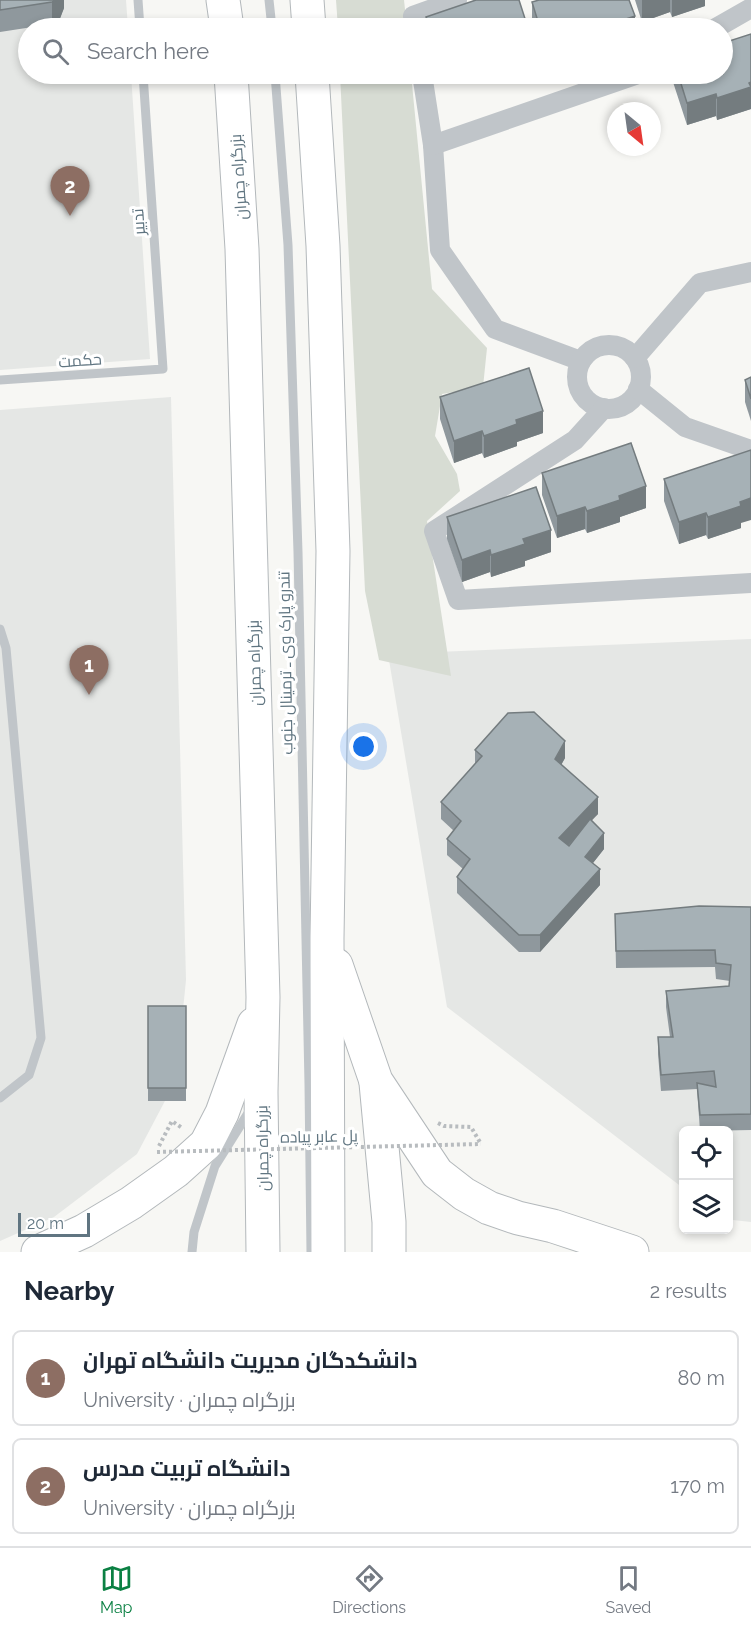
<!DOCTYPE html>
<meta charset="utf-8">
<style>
:root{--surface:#fff;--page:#f6f6f7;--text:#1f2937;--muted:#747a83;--line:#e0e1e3;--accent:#0b8043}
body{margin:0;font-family:Raleway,Cairo,sans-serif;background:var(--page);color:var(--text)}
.controls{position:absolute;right:18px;bottom:18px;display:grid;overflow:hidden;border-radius:9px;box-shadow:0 3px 9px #0003}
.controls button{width:54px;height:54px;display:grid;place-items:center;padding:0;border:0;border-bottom:2px solid var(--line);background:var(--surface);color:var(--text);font:30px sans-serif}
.compass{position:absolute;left:607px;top:102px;width:54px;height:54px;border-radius:50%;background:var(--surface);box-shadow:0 3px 9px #0003;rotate:151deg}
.scale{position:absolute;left:18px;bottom:15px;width:72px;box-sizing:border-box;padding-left:6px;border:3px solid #607581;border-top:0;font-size:16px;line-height:21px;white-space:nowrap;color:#607581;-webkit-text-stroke:4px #fff;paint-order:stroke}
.you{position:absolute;left:364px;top:747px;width:21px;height:21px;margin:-15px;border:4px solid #fff;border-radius:50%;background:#1a73e8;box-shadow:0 0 0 9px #1a73e833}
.badge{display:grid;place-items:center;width:39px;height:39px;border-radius:50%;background:var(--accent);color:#fff;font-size:20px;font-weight:700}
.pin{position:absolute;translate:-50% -50px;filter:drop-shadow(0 2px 3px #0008)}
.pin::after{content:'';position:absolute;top:32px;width:21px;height:18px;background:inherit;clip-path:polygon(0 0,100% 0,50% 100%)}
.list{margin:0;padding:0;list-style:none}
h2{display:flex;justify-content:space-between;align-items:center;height:78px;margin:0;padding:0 24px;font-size:26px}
h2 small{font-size:20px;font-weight:400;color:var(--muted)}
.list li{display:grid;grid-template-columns:39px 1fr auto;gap:18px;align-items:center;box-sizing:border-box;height:96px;margin:0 12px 12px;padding:0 12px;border:2px solid var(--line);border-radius:9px}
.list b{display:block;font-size:22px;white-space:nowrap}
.list p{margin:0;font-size:20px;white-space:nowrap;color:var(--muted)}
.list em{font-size:20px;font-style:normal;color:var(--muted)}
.icon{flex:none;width:33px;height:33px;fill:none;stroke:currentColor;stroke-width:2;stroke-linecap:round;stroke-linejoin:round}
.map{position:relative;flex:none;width:751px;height:1252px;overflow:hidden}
.search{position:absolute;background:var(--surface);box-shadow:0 3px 9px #0003;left:18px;right:18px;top:18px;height:66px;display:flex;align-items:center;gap:15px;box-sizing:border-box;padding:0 21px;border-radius:33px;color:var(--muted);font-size:22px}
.sheet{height:294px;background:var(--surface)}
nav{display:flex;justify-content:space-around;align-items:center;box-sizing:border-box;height:84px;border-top:2px solid var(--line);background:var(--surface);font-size:16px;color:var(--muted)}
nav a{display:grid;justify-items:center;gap:3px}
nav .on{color:var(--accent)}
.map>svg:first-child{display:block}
</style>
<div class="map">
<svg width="751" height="1252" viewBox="0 0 751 1252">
<rect width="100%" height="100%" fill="#f7f7f4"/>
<g fill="#e5e7e5">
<polygon points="0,0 126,0 128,28 28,28 28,74 131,74 150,359 0,370"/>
<polygon points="171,397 186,980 176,1080 137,1154 54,1217 0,1241 0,410"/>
<polygon points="751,639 751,1222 733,1220 729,1218 728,1130 684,1130 683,1188 447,1007 388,654"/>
</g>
<g fill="#d7dcd3">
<polygon points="336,0 404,0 407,28 338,28"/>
<polygon points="340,74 411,74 432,289 487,348 483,387 442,394 435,436 457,474 460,491 427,521 451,676 379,660 365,591"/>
</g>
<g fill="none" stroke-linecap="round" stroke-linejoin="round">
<defs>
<g id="trunk">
<polyline points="223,0 227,28"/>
<polyline points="307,0 309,28"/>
<polyline points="231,74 242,249 263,997 261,1092 263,1252"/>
<polyline points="312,74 323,246 333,551 327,938 328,1252"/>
<polyline points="336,965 376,1081 437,1173 464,1194 489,1208 518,1218 553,1226 632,1252"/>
<polyline points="376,1083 389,1222 389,1252"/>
<polyline points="38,1252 84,1231 131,1203 176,1171 206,1144 222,1113 254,1024"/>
</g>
</defs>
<use href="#trunk" stroke="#b3b8bb" stroke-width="35"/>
<g stroke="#b8bcbf" stroke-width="4" stroke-dasharray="3 3" stroke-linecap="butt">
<polyline points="438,1123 444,1126 471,1127 481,1144"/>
<polyline points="159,1146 172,1121 182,1128"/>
</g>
<g stroke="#c0c5c9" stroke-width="9">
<polyline points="138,0 140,28"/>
<polyline points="269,0 272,28"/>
<polyline points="275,74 288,245 298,552 309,1084 311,1252"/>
<polyline points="0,380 163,369 143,74"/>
<polyline points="0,629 6,648 41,1038 29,1075 0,1098"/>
<polyline points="192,1252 194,1232 215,1166 250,1110"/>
</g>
<g stroke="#c0c5c9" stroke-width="20">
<polyline points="413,16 457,0"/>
<polyline points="716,28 751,8"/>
<polyline points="422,74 433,145 440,250 495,329 581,361"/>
<polyline points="433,145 638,74"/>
<circle cx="609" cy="377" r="32"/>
<polyline points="635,358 700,283 751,272"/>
<polyline points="638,389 685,427 751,450"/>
<polyline points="604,408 575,440 434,531 458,600 751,583"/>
</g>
<use href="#trunk" stroke="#fff" stroke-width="33"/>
<polyline stroke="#b8bcbf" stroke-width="4" stroke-dasharray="3 3" stroke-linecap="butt" points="157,1152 481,1144"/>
</g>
<g fill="#8f989d">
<polygon points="0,0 64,0 64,8 59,21 52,24 0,32"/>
<polygon points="635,0 706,0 705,0 705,6 672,17 670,12 642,22"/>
<polygon points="532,2 635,28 533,28 532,24"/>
<polygon points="426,17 528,28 426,28"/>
<polygon points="751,34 751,109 717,120 716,116 687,125 673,82 673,74 723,74"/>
<polygon points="438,74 466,74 441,82"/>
<polygon points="751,377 751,421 745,402 745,380"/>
<polygon points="440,397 543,433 517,442 517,446 484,458 482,453 454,463 440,419"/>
<polygon points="542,473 646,508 620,517 620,522 587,533 585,529 557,538 542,495"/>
<polygon points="664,479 741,523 741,528 708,539 706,535 679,544 664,501"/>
<polygon points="447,517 551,552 525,561 525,566 491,577 490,572 462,582 447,539"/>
<polygon points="475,750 565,758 561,765 598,814 591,820 604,849 593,863 600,885 540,952 519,952 457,893 457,877 463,869 447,855 447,839 454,831 441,819 441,802 475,764"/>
<polygon points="751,907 751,1130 700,1131 697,1089 661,1091 658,1054 658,1037 670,1037 666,1007 666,991 729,986 730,981 716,979 715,967 616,968 615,914"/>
<rect x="148" y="1006" width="38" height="95"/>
</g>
<g fill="#747c7f">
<polygon points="57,0 64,0 64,8 59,21 52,24 52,2"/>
<polygon points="642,0 670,0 670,12 642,22"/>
<polygon points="672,0 706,0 705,0 705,6 672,17"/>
<polygon points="635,16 635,28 608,28 608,25"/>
<polygon points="441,74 466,74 441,82"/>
<polygon points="470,74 481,74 470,77"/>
<polygon points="751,82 751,109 717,120 717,98"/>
<polygon points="716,94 716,116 687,125 687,103"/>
<polygon points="543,411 543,433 517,442 517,446 484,458 484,436 516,420"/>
<polygon points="482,431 482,453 454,463 454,441"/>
<polygon points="646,486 646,508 620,517 620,522 587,533 587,511 619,496"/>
<polygon points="751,498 751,520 741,523 741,528 708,539 708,517 740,502"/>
<polygon points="585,507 585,529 557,538 557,516"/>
<polygon points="706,513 706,535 679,544 679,522"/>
<polygon points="551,530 551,552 525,561 525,566 491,577 491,555 523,539"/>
<polygon points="490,550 490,572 462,582 462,560"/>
<polygon points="565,741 565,758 555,776 555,759"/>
<polygon points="598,797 598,814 559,855 559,838"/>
<polygon points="604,833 604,849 585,873 585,857"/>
<polygon points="600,869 600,885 540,952 540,935"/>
</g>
<g fill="#a6b1b6" stroke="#747c7f" stroke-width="1.5">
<polygon points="0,0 57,0 52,2 0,10"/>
<polygon points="476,0 519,0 528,28 430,28 426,17"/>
<polygon points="539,0 629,0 635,16 608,25 609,28 540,28 532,2"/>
<polygon points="751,34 751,82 749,83 751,87 717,98 716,94 687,103 678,74 723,74 723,43"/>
<polygon points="529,368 543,411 516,420 517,424 484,436 482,431 454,441 440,397"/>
<polygon points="751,377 751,399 745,380"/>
<polygon points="631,443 646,486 619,496 620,500 587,511 585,507 557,516 542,473"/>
<polygon points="751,450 751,498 740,502 741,506 708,517 706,513 679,522 664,479"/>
<polygon points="536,487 551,530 523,539 525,544 491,555 490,550 462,560 447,517"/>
<polygon points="534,712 565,741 555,759 598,797 559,838 569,846 590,819 604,833 585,857 600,869 540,935 519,935 457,877 470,859 447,839 461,821 441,802 482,756 475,750 508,713"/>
<polygon points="699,906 751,907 751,1114 700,1115 697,1083 716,1087 714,1071 661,1075 658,1037 673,1037 666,991 729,986 731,965 716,963 715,950 616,951 615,914"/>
<rect x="148" y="1006" width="38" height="82"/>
</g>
<g text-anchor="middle" stroke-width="6" stroke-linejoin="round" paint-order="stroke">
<g font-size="16" fill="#607581" stroke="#fff">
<text transform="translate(238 177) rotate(-94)" y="6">بزرگراه چمران</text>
<text transform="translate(138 222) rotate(-94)" y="6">تدبیر</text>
<text transform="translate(80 360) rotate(-4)" y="6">حکمت</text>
<text transform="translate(254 663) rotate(-92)" y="6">بزرگراه چمران</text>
<text transform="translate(285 663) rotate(-91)" y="6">تندرو پارک وی ـ ترمینال جنوب</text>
<text transform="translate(319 1136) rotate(-1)" y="6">پل عابر پیاده</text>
<text transform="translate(262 1148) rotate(-91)" y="6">بزرگراه چمران</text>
</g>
</g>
</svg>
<div class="controls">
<button><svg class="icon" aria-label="locate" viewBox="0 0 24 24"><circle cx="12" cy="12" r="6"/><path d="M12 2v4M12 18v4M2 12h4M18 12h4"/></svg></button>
<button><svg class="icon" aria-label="layers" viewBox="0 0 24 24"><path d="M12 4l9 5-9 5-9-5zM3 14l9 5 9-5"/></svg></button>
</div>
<svg class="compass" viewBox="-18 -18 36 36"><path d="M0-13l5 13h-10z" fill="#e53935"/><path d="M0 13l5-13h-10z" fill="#747a83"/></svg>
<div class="scale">20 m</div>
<div class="you"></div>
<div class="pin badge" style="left:89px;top:695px;background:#8d6e63">1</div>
<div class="pin badge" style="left:70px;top:216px;background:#8d6e63">2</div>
<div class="search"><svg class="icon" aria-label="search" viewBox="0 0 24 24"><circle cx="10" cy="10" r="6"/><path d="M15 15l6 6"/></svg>Search here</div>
</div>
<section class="sheet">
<h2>Nearby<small>2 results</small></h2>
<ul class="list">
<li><span class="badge" style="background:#8d6e63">1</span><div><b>دانشکدگان مدیریت دانشگاه تهران</b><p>University · بزرگراه چمران</p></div><em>80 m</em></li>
<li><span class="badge" style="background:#8d6e63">2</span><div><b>دانشگاه تربیت مدرس</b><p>University · بزرگراه چمران</p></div><em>170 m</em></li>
</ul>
</section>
<nav>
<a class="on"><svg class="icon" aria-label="map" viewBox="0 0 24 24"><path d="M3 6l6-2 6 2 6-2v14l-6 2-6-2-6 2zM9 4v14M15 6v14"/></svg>Map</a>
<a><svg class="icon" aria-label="directions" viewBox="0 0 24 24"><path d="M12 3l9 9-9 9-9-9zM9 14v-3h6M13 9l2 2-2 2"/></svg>Directions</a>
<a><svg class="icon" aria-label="saved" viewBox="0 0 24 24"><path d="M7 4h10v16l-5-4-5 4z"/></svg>Saved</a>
</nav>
